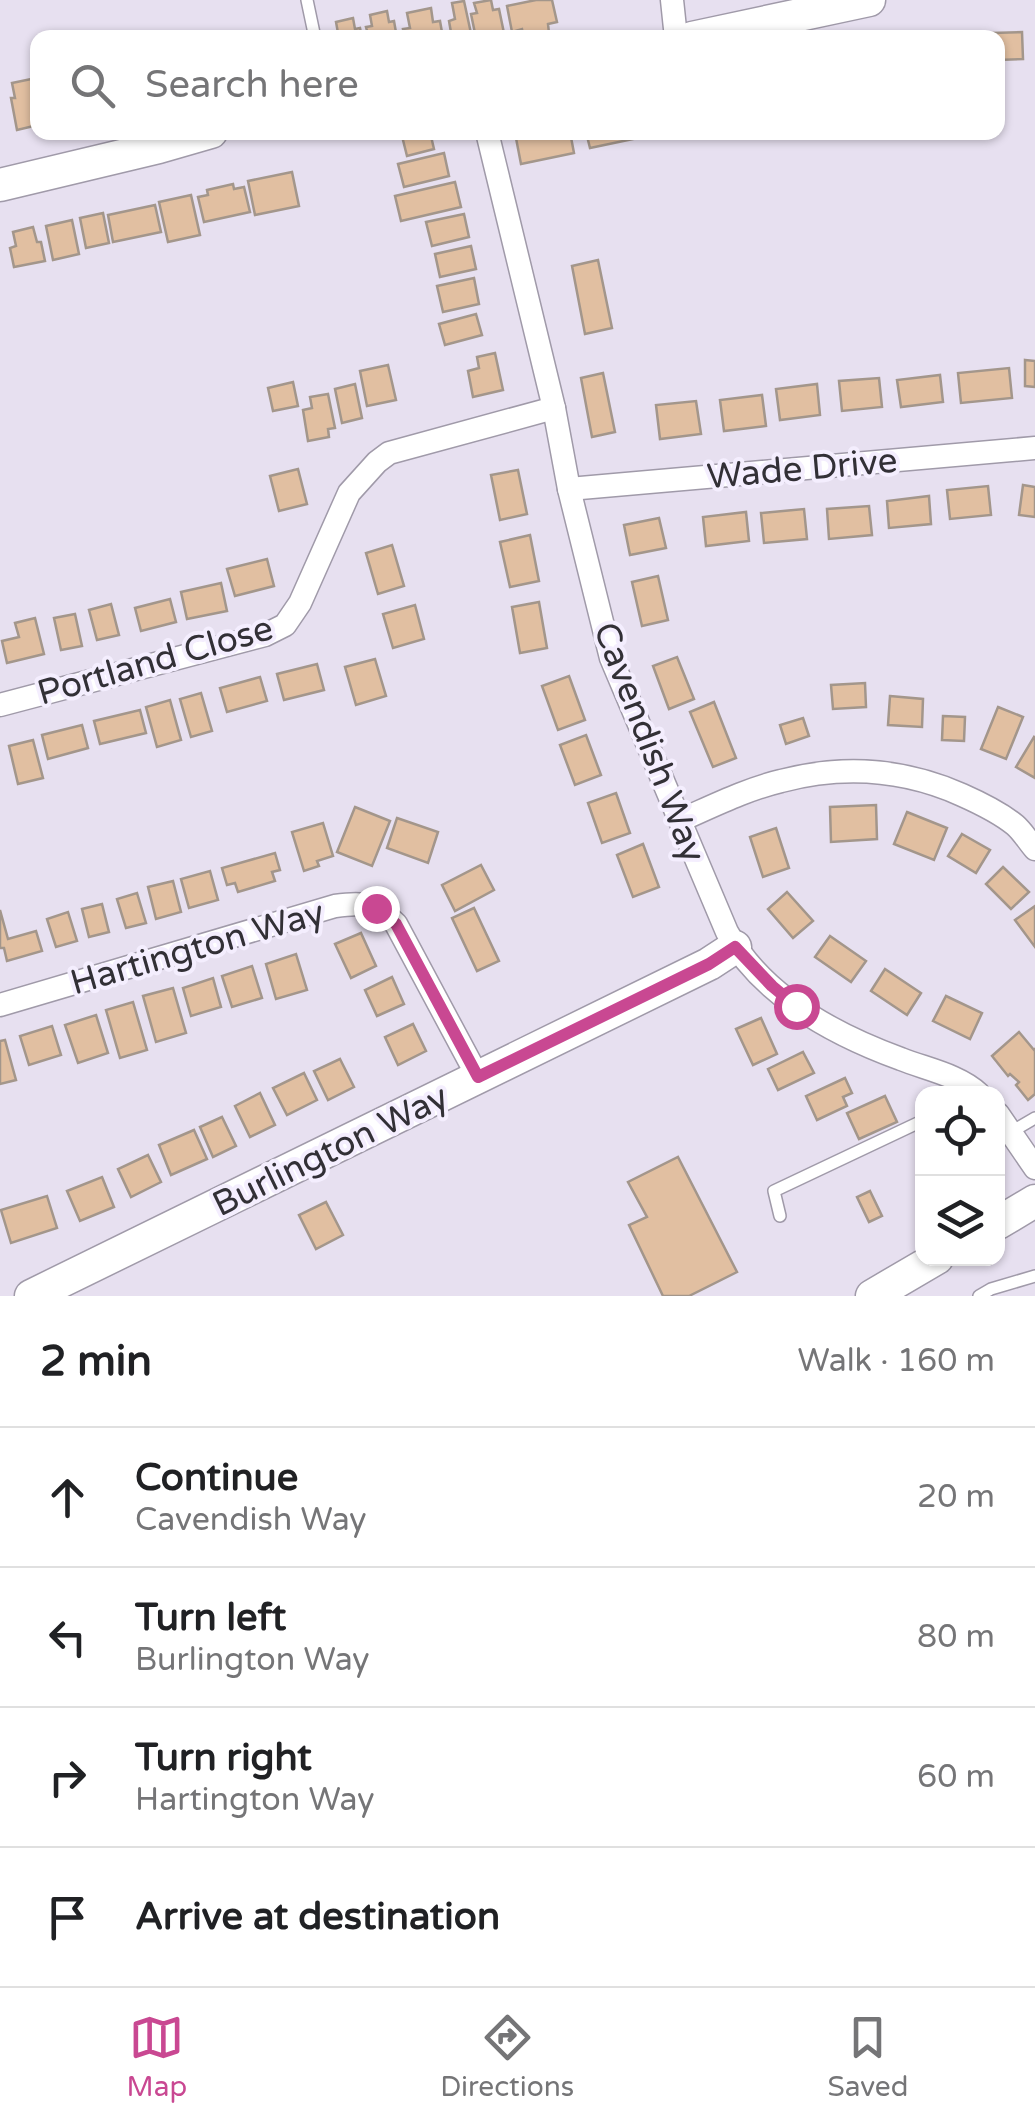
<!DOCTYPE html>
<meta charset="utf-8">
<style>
:root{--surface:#fff;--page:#f6f6f6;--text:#202124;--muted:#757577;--line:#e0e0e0;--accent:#c94892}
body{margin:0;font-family:"Varela Round",sans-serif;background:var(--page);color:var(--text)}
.controls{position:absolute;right:30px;bottom:30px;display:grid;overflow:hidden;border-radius:20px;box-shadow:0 2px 8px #0004}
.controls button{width:90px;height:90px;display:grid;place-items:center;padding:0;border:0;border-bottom:2px solid var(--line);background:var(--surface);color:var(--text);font:50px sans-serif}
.stop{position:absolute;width:30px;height:30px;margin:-22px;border:8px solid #c94892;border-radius:50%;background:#fff}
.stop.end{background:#c94892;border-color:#fff;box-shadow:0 2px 10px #0008}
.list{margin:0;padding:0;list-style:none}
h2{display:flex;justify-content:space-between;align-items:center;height:130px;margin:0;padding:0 40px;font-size:42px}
h2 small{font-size:32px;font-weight:400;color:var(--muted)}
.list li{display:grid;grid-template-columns:65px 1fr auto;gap:30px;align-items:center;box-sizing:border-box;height:140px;padding:0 40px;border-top:2px solid var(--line)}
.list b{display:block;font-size:38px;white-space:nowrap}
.list p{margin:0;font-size:32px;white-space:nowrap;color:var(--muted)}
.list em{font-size:32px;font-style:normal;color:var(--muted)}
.icon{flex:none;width:55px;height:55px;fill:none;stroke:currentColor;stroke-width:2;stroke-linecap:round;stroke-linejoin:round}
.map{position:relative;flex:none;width:1035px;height:1296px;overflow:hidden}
.search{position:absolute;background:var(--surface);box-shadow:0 2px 8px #0004;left:30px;right:30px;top:30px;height:110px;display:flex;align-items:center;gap:25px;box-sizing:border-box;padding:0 35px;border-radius:20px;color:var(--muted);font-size:38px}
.sheet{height:690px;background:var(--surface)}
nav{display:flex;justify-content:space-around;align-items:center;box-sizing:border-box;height:140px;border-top:2px solid var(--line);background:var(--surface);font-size:28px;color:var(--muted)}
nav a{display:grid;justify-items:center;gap:5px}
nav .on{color:var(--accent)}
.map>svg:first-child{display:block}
</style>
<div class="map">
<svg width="1035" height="1296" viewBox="0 0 1035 1296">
<rect width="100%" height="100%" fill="#e7e0f0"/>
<g fill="#e1bfa1" stroke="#a3968b" stroke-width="2.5">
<polygon points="491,0 493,10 499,9 505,38 476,38 471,14 477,13 474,3"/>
<polygon points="536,0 552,0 557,22 548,24 549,33 524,38 522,29 512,32 507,6"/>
<polygon points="464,1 472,38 452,38 449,21 455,19 452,3"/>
<polygon points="431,8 433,22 440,21 443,38 405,38 403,29 410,28 407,13"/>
<polygon points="387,11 389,22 394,21 397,38 369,38 366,27 372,26 370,15"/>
<polygon points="353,18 355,29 360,28 362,38 333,38 333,34 338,33 336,22"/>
<polygon points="1022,32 1023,59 998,60 998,38 992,38 992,33"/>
<polygon points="36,78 38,125 17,130 11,98 15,98 12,83"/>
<polygon points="401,132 430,132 434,149 407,156"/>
<polygon points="570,132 574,153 521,164 515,133"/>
<polygon points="586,132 632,132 633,139 590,148"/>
<polygon points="444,153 449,176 404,187 398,164"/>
<polygon points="292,172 299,206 255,215 248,181"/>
<polygon points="455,182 461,207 401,221 395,196"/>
<polygon points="233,184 234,189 244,187 250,212 204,222 198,197 208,195 207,190"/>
<polygon points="191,195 200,235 168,242 159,202"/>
<polygon points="155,205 161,232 113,242 108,215"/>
<polygon points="103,213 109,243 86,248 80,218"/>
<polygon points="464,214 469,237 432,246 426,222"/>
<polygon points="72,220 79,254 53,260 46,226"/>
<polygon points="33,227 37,242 41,242 45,261 14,267 10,248 16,246 13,232"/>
<polygon points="471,246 476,269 440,277 435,254"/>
<polygon points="598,260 612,328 585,334 572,266"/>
<polygon points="474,278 479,304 443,312 437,286"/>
<polygon points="476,314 482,335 445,345 439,324"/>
<polygon points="495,353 503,390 473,397 468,371 479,368 477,357"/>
<polygon points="1025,360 1035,361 1035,387 1025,386"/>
<polygon points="388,365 396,400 367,406 360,371"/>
<polygon points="1009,368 1012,398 961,403 958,373"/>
<polygon points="603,373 615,432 592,437 581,378"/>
<polygon points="940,375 943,402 901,407 897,380"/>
<polygon points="879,378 882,407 842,411 839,381"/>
<polygon points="293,382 298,406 273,411 268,388"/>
<polygon points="355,384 362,418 342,423 335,389"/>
<polygon points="817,384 820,415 780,420 776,389"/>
<polygon points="328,394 335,428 328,429 329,437 308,441 303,410 312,408 310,397"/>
<polygon points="762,395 766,426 724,431 720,400"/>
<polygon points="696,401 701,434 660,439 656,405"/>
<polygon points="298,469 307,504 279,511 270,476"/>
<polygon points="518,470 527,514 500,520 491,475"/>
<polygon points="1023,485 1035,487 1035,517 1019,515"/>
<polygon points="988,486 991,515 950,519 947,490"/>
<polygon points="929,496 931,524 889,528 887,501"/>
<polygon points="869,506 872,535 829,539 827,509"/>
<polygon points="804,509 807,539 764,543 761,513"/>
<polygon points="746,512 749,541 706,546 703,517"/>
<polygon points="659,518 666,548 630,555 624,525"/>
<polygon points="530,535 539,581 510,587 500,542"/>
<polygon points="392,545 404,586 378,594 366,553"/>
<polygon points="267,559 274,586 235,596 227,569"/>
<polygon points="658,576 668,620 642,626 632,582"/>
<polygon points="221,583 227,611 187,619 181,592"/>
<polygon points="170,599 176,622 141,631 135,608"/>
<polygon points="539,602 547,648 520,653 512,607"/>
<polygon points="111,604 119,635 97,640 89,610"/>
<polygon points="415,605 424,639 393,648 383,614"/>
<polygon points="75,614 82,646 61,650 54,618"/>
<polygon points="35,618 44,654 7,663 2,641 19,637 15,623"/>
<polygon points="677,657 694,699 669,709 653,666"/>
<polygon points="375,659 386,696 356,705 345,667"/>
<polygon points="317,664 324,690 284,700 277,674"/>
<polygon points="569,676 585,720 558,730 542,686"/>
<polygon points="260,677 267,701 227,712 220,688"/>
<polygon points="865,683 866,707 833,709 831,685"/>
<polygon points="201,693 212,731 191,737 180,699"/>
<polygon points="890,696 923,699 922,727 888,725"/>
<polygon points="170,700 181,740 157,747 146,707"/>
<polygon points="714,702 736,758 713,767 690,712"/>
<polygon points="998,707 1023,717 1006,759 981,749"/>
<polygon points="140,710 146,733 100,744 94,721"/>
<polygon points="943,716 965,717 964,741 942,740"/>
<polygon points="803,718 809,736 786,744 780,725"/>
<polygon points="82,725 88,748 48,759 42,735"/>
<polygon points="586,735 601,775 575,785 560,745"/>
<polygon points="1034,737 1035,738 1035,778 1016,767"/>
<polygon points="33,740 43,778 18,784 9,746"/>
<polygon points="616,793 630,833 602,843 588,803"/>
<polygon points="876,805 877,839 831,842 830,807"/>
<polygon points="355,807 390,821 372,866 337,852"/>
<polygon points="907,812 947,828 934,860 894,844"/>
<polygon points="397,818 438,832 428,863 387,848"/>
<polygon points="323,823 333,856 317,861 319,866 304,871 292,832"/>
<polygon points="776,828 789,868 763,877 750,837"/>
<polygon points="962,834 990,850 976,873 948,856"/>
<polygon points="643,844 659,887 633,897 617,855"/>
<polygon points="275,853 280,870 272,872 275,881 238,892 235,883 227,885 222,868"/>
<polygon points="481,865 494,890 455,911 442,885"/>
<polygon points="1003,867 1029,892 1011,909 986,884"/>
<polygon points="210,871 218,900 189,908 181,879"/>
<polygon points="173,881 181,912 156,919 148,887"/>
<polygon points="787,892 813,921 793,938 768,909"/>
<polygon points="137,893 146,923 126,928 117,899"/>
<polygon points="102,904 109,932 89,937 82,909"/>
<polygon points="1035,906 1035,947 1015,920"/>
<polygon points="474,908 499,961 477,971 452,918"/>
<polygon points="0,910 8,939 36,931 42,951 7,961 4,948 0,948"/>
<polygon points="68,912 77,941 56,947 47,919"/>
<polygon points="361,933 376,966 351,978 335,944"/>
<polygon points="830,936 866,961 851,982 815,957"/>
<polygon points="296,954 307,990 276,999 266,964"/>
<polygon points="252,966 262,998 232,1007 222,976"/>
<polygon points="885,969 921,993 907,1015 871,991"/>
<polygon points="392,977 404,1004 377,1016 365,990"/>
<polygon points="213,978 221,1007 191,1016 183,988"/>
<polygon points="173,988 186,1033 156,1042 143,996"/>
<polygon points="946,996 982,1013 970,1039 933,1021"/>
<polygon points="133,1002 147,1050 120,1058 106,1010"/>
<polygon points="96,1015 108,1053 78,1063 65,1025"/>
<polygon points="761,1018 777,1054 753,1065 736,1029"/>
<polygon points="413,1024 426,1051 398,1065 385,1037"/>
<polygon points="52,1026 61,1055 29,1065 20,1036"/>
<polygon points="1019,1032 1034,1050 1035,1049 1035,1094 1028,1100 1016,1085 1019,1082 1010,1074 1008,1076 992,1056"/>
<polygon points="5,1040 16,1080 0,1084 0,1041"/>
<polygon points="803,1052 814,1073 778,1090 768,1069"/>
<polygon points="340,1059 354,1087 328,1100 314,1071"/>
<polygon points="304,1073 317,1100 287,1115 273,1088"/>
<polygon points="845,1078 852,1093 843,1097 847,1106 817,1120 806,1096"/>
<polygon points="260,1093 275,1125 250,1137 235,1106"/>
<polygon points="885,1096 897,1122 859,1139 847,1113"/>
<polygon points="222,1117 236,1146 213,1157 200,1127"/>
<polygon points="194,1130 207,1159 171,1175 159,1145"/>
<polygon points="148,1155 161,1182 131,1197 118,1169"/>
<polygon points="678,1157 737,1272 689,1296 663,1296 629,1225 647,1217 628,1182"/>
<polygon points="102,1177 114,1207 80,1221 67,1191"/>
<polygon points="870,1191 882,1216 869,1222 857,1197"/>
<polygon points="47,1196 57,1228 11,1243 1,1210"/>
<polygon points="326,1202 343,1235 316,1249 299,1215"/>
</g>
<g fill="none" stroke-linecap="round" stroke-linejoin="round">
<defs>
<g id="lane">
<polyline points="307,0 315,38"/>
<polyline points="1011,1132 1035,1118"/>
<polyline points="780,1216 774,1191 922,1121"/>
<polyline points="979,1296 991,1289 1035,1276"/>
</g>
<g id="street">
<polyline points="672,0 676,38"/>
<path d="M487,132L554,408L569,489L611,658L727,932C762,996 835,1035 901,1059C926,1069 959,1075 979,1094"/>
<polyline points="569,489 1035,448"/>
<polyline points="0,705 265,635 285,625 300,603 349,493 377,462 389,453 554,408"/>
<path d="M681,820C713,806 747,789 781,781C842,765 904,769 962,795C980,803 999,812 1015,825C1023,832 1028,841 1035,849"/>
<path d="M0,1005L335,906C364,902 375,903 396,924L478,1077"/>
<polyline points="998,1114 1035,1168"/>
</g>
<g id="secondary">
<polyline points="692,38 869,0"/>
<polyline points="0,185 159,147 211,132"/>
<polyline points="998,1223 1035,1201"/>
<polyline points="31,1296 709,964 735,947"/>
<polyline points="872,1296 937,1258"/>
</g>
</defs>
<use href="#lane" stroke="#a09aa9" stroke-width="14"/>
<use href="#street" stroke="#a09aa9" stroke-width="25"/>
<use href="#secondary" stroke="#a09aa9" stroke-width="35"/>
<use href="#lane" stroke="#fff" stroke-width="11"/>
<use href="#street" stroke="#fff" stroke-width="22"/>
<use href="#secondary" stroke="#fff" stroke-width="32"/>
</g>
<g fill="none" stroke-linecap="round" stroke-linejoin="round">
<polyline stroke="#c94892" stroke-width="12" points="376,908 396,924 478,1077 709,964 735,947 772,986 796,1006"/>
</g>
<g text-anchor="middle" stroke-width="8" stroke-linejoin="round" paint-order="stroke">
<g font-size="35" fill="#323036" stroke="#f4eefe">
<text transform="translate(802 468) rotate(-5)" y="12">Wade Drive</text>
<text transform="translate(155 660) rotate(-16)" y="12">Portland Close</text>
<text transform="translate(650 742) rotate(69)" y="12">Cavendish Way</text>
<text transform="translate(197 947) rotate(-16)" y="12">Hartington Way</text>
<text transform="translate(330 1150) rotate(-26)" y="12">Burlington Way</text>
</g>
</g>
</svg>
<div class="controls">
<button><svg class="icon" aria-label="locate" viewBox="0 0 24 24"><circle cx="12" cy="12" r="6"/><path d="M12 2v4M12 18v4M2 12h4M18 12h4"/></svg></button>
<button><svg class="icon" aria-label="layers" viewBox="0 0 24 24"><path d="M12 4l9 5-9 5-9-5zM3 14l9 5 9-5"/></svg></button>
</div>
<div class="stop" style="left:796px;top:1006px"></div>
<div class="stop end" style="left:376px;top:908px"></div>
<div class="search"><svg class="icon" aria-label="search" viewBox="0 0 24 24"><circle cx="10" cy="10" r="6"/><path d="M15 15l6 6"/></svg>Search here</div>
</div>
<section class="sheet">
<h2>2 min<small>Walk · 160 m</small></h2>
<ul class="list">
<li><svg class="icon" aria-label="ahead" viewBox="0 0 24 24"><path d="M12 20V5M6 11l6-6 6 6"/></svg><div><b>Continue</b><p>Cavendish Way</p></div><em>20 m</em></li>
<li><svg class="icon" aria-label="left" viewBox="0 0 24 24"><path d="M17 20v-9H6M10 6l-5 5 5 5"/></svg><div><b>Turn left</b><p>Burlington Way</p></div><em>80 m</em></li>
<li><svg class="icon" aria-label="right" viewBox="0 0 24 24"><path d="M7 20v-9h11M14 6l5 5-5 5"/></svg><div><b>Turn right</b><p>Hartington Way</p></div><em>60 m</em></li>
<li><svg class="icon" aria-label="arrive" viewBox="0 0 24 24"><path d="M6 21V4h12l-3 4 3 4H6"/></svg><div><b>Arrive at destination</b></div></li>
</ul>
</section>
<nav>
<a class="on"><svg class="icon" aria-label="map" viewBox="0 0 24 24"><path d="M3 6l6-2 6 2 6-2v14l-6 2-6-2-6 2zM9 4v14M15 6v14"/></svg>Map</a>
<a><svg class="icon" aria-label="directions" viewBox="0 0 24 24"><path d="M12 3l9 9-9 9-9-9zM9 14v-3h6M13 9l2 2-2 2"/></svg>Directions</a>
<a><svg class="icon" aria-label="saved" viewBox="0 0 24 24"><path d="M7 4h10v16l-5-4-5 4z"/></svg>Saved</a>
</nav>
